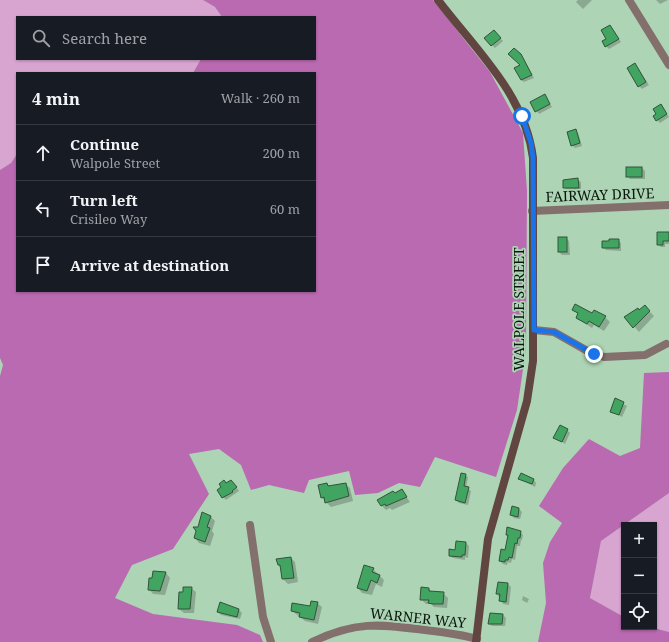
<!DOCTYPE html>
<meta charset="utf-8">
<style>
:root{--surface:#171b24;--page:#20242c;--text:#f1f3f6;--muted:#9ea1a6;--line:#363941}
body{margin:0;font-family:"Noto Serif",serif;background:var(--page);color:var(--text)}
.controls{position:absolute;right:12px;bottom:12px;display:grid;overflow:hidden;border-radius:0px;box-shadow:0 1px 3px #0004}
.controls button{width:36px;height:36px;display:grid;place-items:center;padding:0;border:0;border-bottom:1px solid var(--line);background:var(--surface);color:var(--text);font:20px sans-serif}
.stop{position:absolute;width:12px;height:12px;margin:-9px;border:3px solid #1a73e8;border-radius:50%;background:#fff}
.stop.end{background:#1a73e8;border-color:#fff;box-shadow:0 1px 4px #0008}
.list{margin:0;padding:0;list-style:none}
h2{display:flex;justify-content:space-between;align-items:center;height:52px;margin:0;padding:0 16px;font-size:17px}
h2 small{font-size:13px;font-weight:400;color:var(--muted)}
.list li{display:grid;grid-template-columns:26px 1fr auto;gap:12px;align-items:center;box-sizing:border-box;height:56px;padding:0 16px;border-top:1px solid var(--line)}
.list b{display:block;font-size:15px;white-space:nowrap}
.list p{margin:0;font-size:13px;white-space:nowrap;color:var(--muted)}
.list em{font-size:13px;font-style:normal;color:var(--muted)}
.icon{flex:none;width:22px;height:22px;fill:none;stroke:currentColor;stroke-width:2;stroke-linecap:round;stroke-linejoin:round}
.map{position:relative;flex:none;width:669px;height:642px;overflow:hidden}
.search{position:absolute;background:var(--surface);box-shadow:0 1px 3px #0004;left:16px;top:16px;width:300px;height:44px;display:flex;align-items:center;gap:10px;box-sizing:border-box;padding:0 14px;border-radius:0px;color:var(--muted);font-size:15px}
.panel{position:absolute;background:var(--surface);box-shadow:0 1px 3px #0004;left:16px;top:72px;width:300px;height:220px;border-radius:0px}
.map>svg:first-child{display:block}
</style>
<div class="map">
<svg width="669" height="642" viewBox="0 0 669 642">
<rect width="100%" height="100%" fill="#add4b5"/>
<g fill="#d8a5d1">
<polygon points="0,0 203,0 215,7 222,17 17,17 17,59 201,59 193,73 17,73 17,154 11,163 0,170"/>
<polygon points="669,493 669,632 650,627 654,627 654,525 624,525 624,617 590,598 601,541"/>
</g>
<g fill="#ba6ab1">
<polygon points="203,0 433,0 490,72 523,133 527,191 526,349 517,410 496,477 435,457 420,487 399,483 378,493 355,495 349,471 309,480 304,493 269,485 251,490 241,465 219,449 189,454 209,494 173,549 132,565 115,598 153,614 237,625 260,635 263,642 0,642 0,376 3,365 0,358 0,170 11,163 17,154 17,291 315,291 315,73 193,73 201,59 315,59 315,17 222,17 215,7"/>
<polygon points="669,372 669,493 601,541 590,598 624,617 624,627 650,627 669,632 669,642 538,642 546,603 543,563 550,542 562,523 539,506 563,468 589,439 620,456 640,448 644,373"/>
</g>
<g fill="#0003">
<polygon points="578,0 592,0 583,9 576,2"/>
<polygon points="656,0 668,0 660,4"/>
<polygon points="612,29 621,42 609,49 606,46"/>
<polygon points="496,34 503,41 495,48 492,45"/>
<polygon points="523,59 534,78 524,82 521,80 521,66"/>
<polygon points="635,64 649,85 642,89 639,86"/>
<polygon points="545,95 552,107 539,114 531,103"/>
<polygon points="661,106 669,117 660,123 657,120"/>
<polygon points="575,130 578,133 582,146 575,148 572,145"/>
<polygon points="642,168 645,171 645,179 630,179 627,176"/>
<polygon points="578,180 581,182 581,190 567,190 564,187"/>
<polygon points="669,233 669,244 665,244 665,247 661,247 658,244"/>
<polygon points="559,238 566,238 569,241 570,255 562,255 559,252"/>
<polygon points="618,240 621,243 621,251 606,250 603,247 610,242"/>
<polygon points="573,309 605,317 610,322 604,331 594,325 592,328 577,318 578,314"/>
<polygon points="639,311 649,311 654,316 639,332 626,317"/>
<polygon points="616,400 627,406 622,417 611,411"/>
<polygon points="567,430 570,433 565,444 555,437"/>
<polygon points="465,475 468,477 466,488 471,491 468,505 459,503 456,500"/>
<polygon points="520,479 534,480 536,483 535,487"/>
<polygon points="226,484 234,484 239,491 226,500 223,497"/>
<polygon points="327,484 329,486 345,484 350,488 353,501 331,507 322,498"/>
<polygon points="402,491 410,502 392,510 390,508 386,510 382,506"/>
<polygon points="512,508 519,509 522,512 520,519 514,518 511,515"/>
<polygon points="210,516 215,521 212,531 214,534 210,546 199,543 195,538 198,528"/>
<polygon points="520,532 523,535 522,540 521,540 520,546 517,546 515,560 512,559 511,563 508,562 507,565 503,564 500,561 506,551 509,537 507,535"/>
<polygon points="457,542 466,543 469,546 468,558 465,557 465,560 453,558 450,556 456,551"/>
<polygon points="291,558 295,562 298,582 288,584 283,579 281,568 278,565"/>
<polygon points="373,569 384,580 382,587 376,584 372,595 362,593 358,588"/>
<polygon points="166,573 170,578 165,595 153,594 149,589"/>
<polygon points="508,584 511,587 509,605 503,604 497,594"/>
<polygon points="191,588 196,592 194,613 184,613 179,609"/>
<polygon points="429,589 433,593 443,593 448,598 447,608 434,607 431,604 426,604 421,599"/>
<polygon points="523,596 529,599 527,603 522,600"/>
<polygon points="317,603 322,607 318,624 305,621 292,611 311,607"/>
<polygon points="239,610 242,613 240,619 221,615 218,612"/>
<polygon points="503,615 506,618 505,626 492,626 489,624"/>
</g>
<g fill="#41a460" stroke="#32543a">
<polygon points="610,25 619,39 605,47 602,41 606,39 601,30"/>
<polygon points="494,30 501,38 491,46 484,38"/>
<polygon points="514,48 521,54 532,75 521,80 514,68 520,65 508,54"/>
<polygon points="635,63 646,82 638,87 627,68"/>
<polygon points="545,94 550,104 535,112 530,102"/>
<polygon points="661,104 667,114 656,121 653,116 656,114 653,109"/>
<polygon points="576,129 580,143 571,146 567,132"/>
<rect x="626" y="167" width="16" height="10"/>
<polygon points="578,178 579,188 563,188 563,180"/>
<polygon points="657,232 669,232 669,241 663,241 663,245 657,245"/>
<rect x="558" y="237" width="9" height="15"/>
<polygon points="609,239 619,239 619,248 602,248 602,241 609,241"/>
<polygon points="575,304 592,313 594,310 606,316 599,327 589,321 587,324 576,318 578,313 572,310"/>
<polygon points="645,305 650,311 633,328 624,317 638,308 639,310"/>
<polygon points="615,398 624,402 619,415 610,412"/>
<polygon points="560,425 568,429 562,442 553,438"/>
<polygon points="461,473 466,474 464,486 469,487 465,503 455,500"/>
<polygon points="521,473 534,479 532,484 518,479"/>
<polygon points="224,480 226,483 231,480 237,487 232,491 233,492 222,498 217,490 221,487 219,484"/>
<polygon points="327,483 328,486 346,483 349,496 325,503 324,497 321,498 318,485"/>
<polygon points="402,489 407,497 386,506 385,504 381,506 377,500 393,491 395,493"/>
<polygon points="512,506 519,508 518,517 510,515"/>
<polygon points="202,512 211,516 207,527 210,528 205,542 194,538 196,531 193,527 198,527"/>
<polygon points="507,527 521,531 520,538 518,538 517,544 515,543 512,558 509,557 508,560 505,560 505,562 499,561 501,549 505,550 508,535 506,535"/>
<polygon points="456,541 466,542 465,555 462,555 462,557 449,556 449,549 455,550"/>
<polygon points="291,557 294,578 282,579 280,565 278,565 276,559"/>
<polygon points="364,565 374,568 372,572 380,575 377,583 371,580 367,591 357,588"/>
<polygon points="153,571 166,572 160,591 148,590 149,578 152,578"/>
<polygon points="498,582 508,583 506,602 499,601 500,594 496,594"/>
<polygon points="183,587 192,587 190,609 178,609 179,592 183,592"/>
<polygon points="421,587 429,588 429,591 444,592 443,604 433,604 428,603 429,600 420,600"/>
<polygon points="311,601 318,602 314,620 299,617 300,613 291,611 292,603 310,606"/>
<polygon points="220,602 239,609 237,617 217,612"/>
<polygon points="490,613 503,614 502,624 488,624"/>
</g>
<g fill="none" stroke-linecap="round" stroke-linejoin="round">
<g stroke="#836f6b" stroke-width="8">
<polyline points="629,0 669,65"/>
<polyline points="532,211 669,205"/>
<polyline points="534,330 554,332 591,353 604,357 645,355 666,344"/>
<polyline points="250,525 263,617 271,642"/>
<path d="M312,642C355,621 379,624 425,630C442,632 460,634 477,639"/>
</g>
<path stroke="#614540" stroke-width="8" d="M438,0C475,49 525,94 533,158V361L527,401L488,539L476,642"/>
</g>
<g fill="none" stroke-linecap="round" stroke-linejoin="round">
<polyline stroke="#1a73e8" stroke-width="5" points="522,116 531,143 533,158 534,330 554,332 594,354"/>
</g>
<g text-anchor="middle" stroke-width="3.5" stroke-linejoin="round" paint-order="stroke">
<g font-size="14" fill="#09170c" stroke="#add4b5">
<text transform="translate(600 195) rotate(-2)" y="5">FAIRWAY DRIVE</text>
<text transform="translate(519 309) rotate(-90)" y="5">WALPOLE STREET</text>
<text transform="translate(418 618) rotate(6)" y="5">WARNER WAY</text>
</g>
</g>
</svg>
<div class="controls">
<button>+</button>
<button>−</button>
<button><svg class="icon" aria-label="locate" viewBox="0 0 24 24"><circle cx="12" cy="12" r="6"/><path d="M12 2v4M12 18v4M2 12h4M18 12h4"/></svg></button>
</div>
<div class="stop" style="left:522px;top:116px"></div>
<div class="stop end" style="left:594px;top:354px"></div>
<div class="search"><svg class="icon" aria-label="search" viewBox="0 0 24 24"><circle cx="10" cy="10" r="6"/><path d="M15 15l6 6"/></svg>Search here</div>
<section class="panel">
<h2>4 min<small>Walk · 260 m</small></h2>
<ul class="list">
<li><svg class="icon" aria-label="ahead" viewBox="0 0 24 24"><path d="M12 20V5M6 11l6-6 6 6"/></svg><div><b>Continue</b><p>Walpole Street</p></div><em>200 m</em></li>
<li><svg class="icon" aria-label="left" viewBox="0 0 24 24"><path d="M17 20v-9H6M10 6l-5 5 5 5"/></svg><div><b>Turn left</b><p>Crisileo Way</p></div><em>60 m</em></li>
<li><svg class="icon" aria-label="arrive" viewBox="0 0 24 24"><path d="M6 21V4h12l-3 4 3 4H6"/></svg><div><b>Arrive at destination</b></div></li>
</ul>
</section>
</div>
